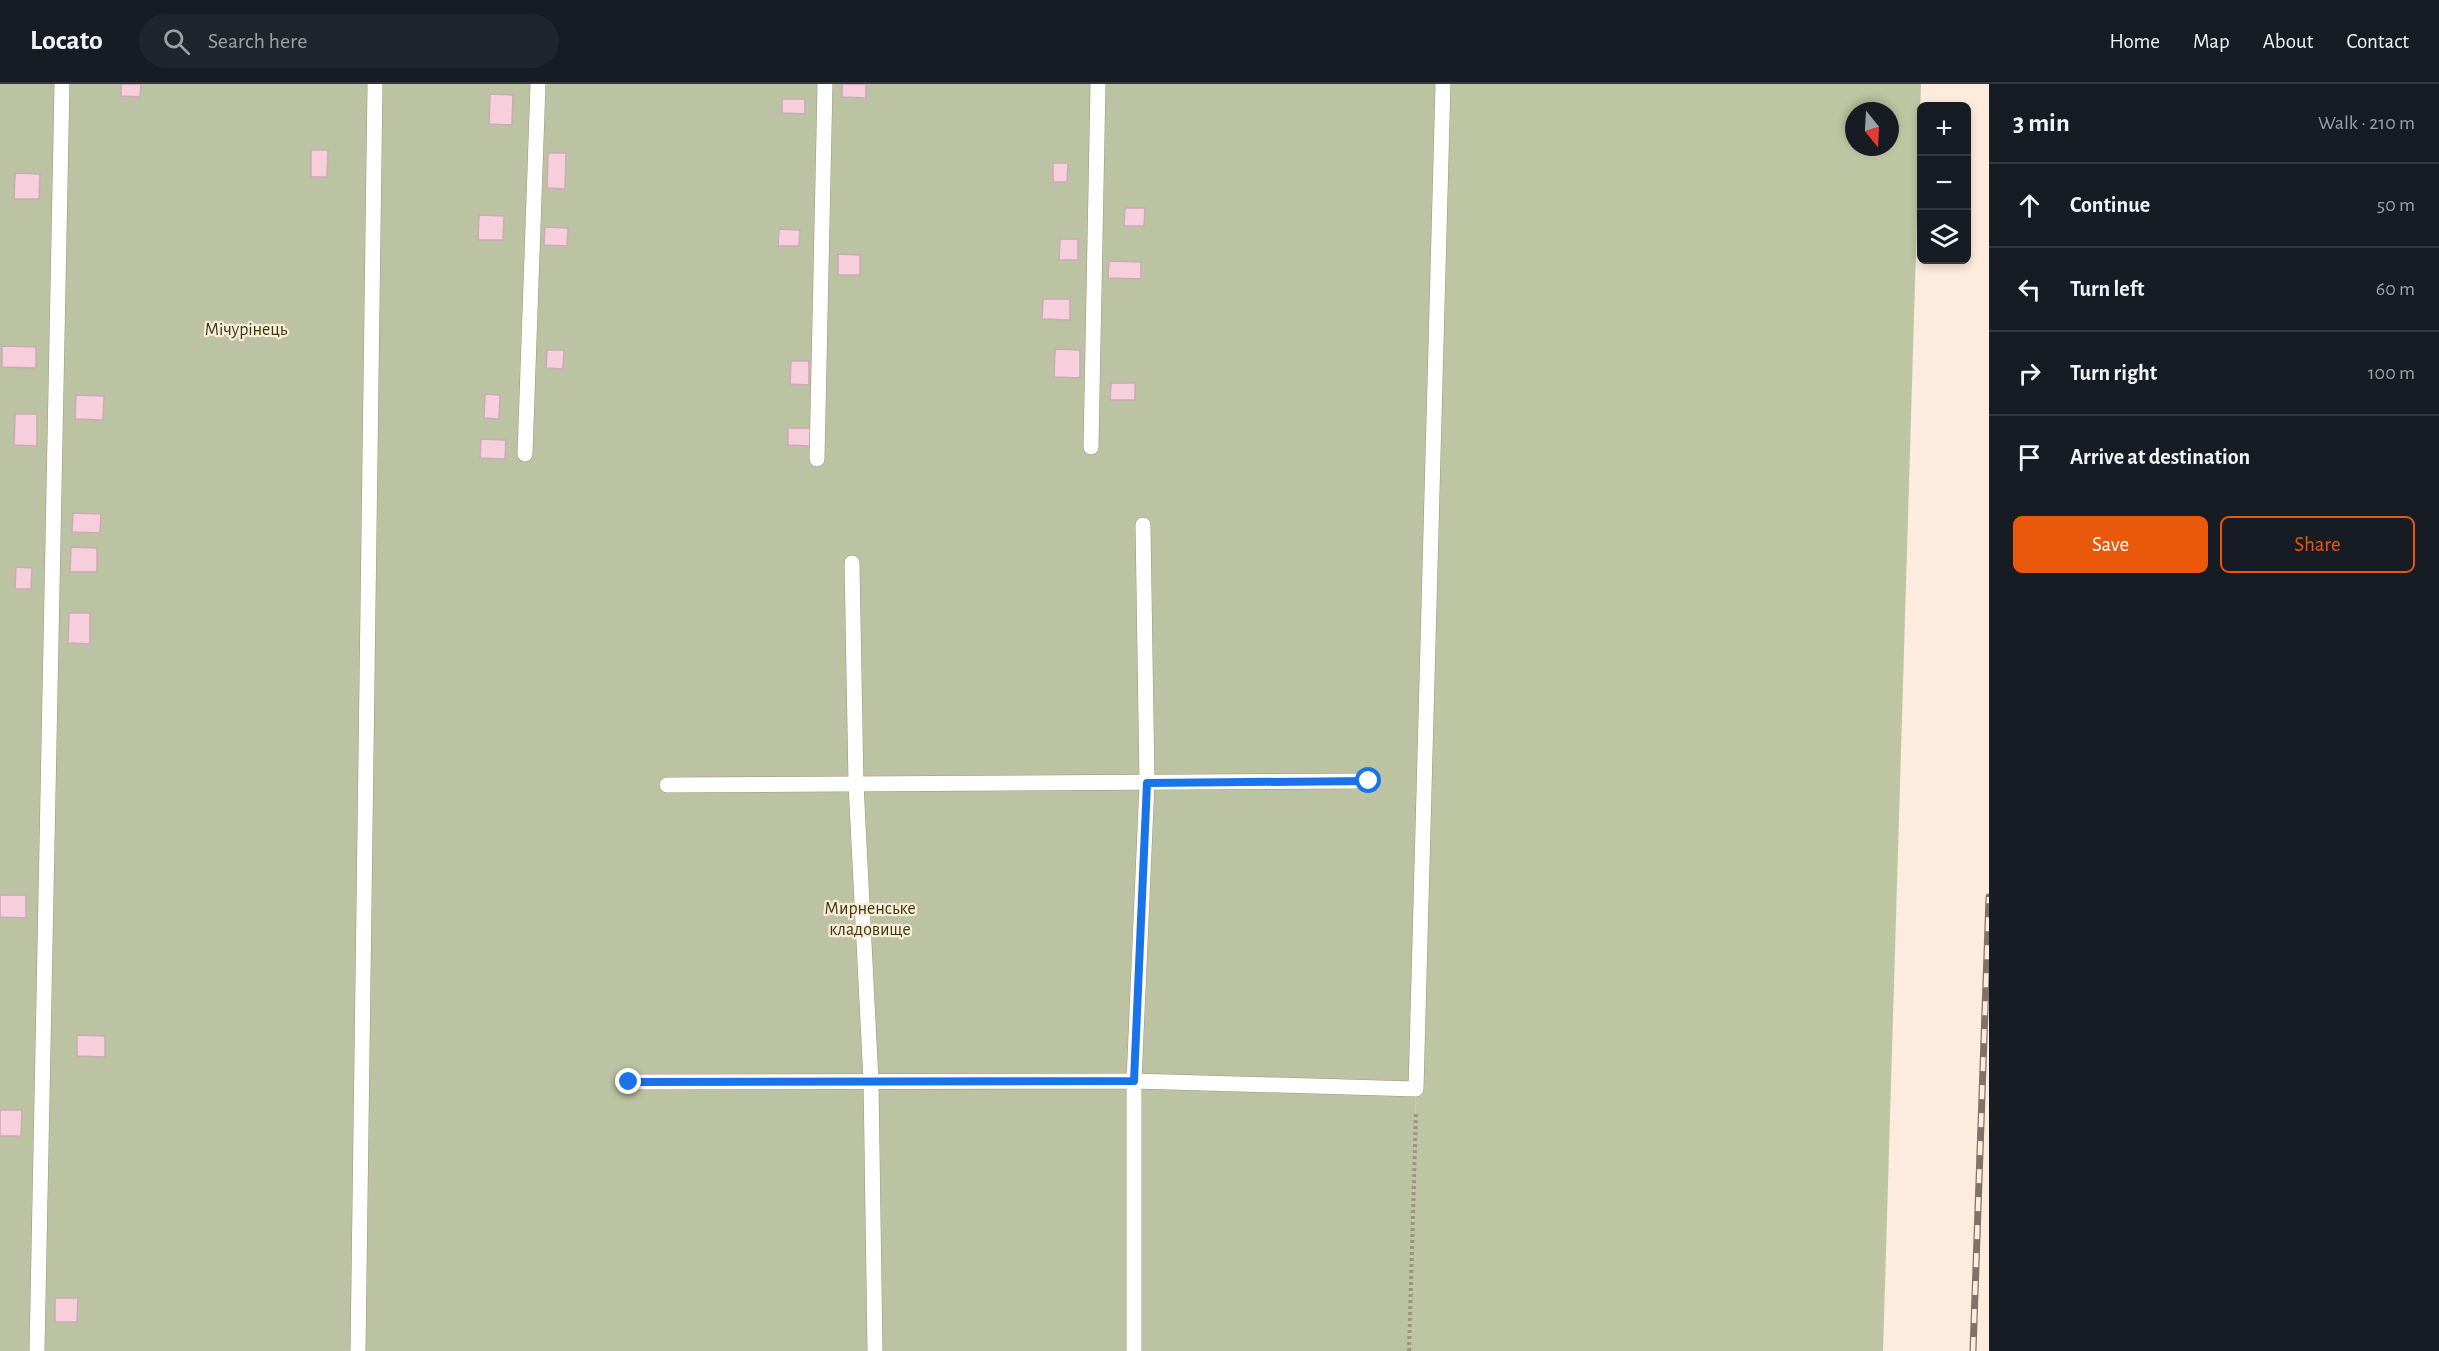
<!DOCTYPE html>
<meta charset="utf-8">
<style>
:root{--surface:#171b24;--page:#20242c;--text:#f1f3f6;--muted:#9ea1a6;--line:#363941;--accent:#ea580c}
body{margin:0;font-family:"Alegreya Sans",sans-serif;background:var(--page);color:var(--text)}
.controls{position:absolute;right:18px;top:18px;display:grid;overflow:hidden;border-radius:9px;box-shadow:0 3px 9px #0003}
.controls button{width:54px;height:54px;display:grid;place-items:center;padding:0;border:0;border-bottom:2px solid var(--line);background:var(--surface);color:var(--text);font:30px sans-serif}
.compass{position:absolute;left:1845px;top:18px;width:54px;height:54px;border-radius:50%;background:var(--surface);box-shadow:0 3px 9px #0003;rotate:162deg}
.stop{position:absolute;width:18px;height:18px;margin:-14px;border:4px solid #1a73e8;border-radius:50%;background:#fff}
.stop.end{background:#1a73e8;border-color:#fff;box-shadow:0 2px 6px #0008}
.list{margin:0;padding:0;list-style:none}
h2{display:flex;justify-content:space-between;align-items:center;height:78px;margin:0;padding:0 24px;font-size:26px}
h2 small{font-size:20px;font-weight:400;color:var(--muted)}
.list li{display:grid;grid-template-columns:39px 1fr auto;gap:18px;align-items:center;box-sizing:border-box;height:84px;padding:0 24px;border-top:2px solid var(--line)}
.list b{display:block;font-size:22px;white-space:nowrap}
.list em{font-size:20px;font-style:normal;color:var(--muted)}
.actions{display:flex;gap:12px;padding:18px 24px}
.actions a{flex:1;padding:14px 0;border:2px solid var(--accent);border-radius:9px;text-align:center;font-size:21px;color:var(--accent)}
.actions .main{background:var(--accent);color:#fff}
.icon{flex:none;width:33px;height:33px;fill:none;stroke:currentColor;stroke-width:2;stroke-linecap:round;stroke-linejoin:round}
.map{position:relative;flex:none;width:1989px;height:1267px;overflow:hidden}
header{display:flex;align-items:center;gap:36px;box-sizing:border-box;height:84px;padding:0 30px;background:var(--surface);border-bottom:2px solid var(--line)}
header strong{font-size:28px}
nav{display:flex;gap:33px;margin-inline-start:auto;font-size:21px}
.search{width:420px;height:54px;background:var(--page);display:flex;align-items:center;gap:15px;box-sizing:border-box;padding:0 21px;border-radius:33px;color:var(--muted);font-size:22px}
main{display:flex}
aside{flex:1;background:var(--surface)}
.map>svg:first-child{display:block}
</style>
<header>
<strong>Locato</strong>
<div class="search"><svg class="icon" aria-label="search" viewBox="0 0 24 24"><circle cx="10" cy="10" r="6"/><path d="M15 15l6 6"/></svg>Search here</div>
<nav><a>Home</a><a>Map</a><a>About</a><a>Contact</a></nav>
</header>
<main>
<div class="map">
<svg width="1989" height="1267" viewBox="0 0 1989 1267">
<rect width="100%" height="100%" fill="#fdebde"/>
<polygon fill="#bcc3a3" points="0,0 1443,0 1409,1267 0,1267"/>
<path fill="#bdc5a2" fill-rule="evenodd" d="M1443,0H1921L1883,1267H1409ZM1854,27H1890V63H1854Z"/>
<g fill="#f6cedc" stroke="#cba9b6" stroke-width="1.5">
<polygon points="121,0 141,0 140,13 121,12"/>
<polygon points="842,0 866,0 866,14 842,13"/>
<polygon points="490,10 513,11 512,41 489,40"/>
<polygon points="782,15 805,15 805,30 782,29"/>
<polygon points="311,66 328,66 327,93 311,93"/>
<polygon points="548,69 566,69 565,105 547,104"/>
<polygon points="1053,79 1068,79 1067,98 1053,98"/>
<polygon points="15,89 40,90 39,115 14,115"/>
<polygon points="1125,124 1145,124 1144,142 1124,142"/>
<polygon points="479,131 504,132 503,156 478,156"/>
<polygon points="545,143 568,144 567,162 544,161"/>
<polygon points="779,145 800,146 799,162 778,162"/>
<polygon points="1060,155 1078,155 1078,176 1059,176"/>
<polygon points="838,170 860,171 860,191 838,191"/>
<polygon points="1109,177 1141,178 1141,195 1108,194"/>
<polygon points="1043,215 1070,215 1070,236 1042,235"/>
<polygon points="2,262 36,263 36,284 2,283"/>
<polygon points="1055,265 1080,266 1080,294 1054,293"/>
<polygon points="547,266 564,266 563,285 546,284"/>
<polygon points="791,277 809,277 809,301 790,300"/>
<polygon points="1111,299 1135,299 1135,316 1110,316"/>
<polygon points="485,310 500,311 499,335 484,334"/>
<polygon points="76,311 104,312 103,336 75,335"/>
<polygon points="15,330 37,330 37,362 14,361"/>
<polygon points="788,344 811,344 810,362 788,361"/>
<polygon points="481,355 506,356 505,375 480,374"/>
<polygon points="73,429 101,430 100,449 72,448"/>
<polygon points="71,463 97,464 97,488 70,488"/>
<polygon points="16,483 32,484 31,505 15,505"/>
<polygon points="69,529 90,529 90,560 68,559"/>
<polygon points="0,811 26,811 26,834 0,833"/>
<polygon points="77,951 105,952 105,973 77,972"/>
<polygon points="0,1026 22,1026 21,1052 0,1052"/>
<polygon points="55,1214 78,1214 77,1238 55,1238"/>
</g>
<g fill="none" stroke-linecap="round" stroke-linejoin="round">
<defs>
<g id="lane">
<polyline points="1091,363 1098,0"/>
<polyline points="525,370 538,0"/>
<polyline points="817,375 825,0"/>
<polyline points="852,479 856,700 871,997 875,1267"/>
<polyline points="667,701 1369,697"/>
<polyline points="629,998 1134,997 1416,1005 1443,0"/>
<polyline points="37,1267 62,0"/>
<polyline points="358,1267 375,0"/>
<polyline points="1134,1267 1134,997 1147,699 1143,441"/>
</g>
</defs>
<use href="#lane" stroke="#a88d7a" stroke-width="16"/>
<polyline stroke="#a09187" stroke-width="4" stroke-dasharray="3 3" stroke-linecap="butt" points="1409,1267 1416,1029"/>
<use href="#lane" stroke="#fff" stroke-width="15"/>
<defs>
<polyline id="rail" points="1973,1267 1989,813"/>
</defs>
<use href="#rail" stroke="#807269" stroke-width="7"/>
<use href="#rail" stroke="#fdebde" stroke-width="4.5" stroke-dasharray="14" stroke-linecap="butt"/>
</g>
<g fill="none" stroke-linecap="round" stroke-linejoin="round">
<polyline stroke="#1a73e8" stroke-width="8" points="629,998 1134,997 1147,699 1369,697"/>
</g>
<g text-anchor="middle" stroke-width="4.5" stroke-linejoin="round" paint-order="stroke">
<g font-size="18" fill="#353d00" stroke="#fdebde">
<text x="246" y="251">Мічурінець</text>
<text x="870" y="830">Мирненське<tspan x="870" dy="21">кладовище</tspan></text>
</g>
</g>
</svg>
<div class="controls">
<button>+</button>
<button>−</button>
<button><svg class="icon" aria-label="layers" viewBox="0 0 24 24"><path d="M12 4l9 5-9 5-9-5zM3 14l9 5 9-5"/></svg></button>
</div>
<svg class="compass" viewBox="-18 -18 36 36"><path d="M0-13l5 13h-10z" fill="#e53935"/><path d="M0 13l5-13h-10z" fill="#9ea1a6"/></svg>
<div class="stop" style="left:1369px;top:697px"></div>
<div class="stop end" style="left:629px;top:998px"></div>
</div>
<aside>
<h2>3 min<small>Walk · 210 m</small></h2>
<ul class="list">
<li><svg class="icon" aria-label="ahead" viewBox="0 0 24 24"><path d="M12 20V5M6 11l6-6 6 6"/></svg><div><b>Continue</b></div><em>50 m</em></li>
<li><svg class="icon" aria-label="left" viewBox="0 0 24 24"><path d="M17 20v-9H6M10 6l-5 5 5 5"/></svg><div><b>Turn left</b></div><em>60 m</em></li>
<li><svg class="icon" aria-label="right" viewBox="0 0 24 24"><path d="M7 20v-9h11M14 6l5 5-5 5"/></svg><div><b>Turn right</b></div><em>100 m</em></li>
<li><svg class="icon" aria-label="arrive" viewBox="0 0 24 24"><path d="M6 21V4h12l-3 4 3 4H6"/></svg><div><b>Arrive at destination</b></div></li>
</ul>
<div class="actions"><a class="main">Save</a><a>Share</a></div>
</aside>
</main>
